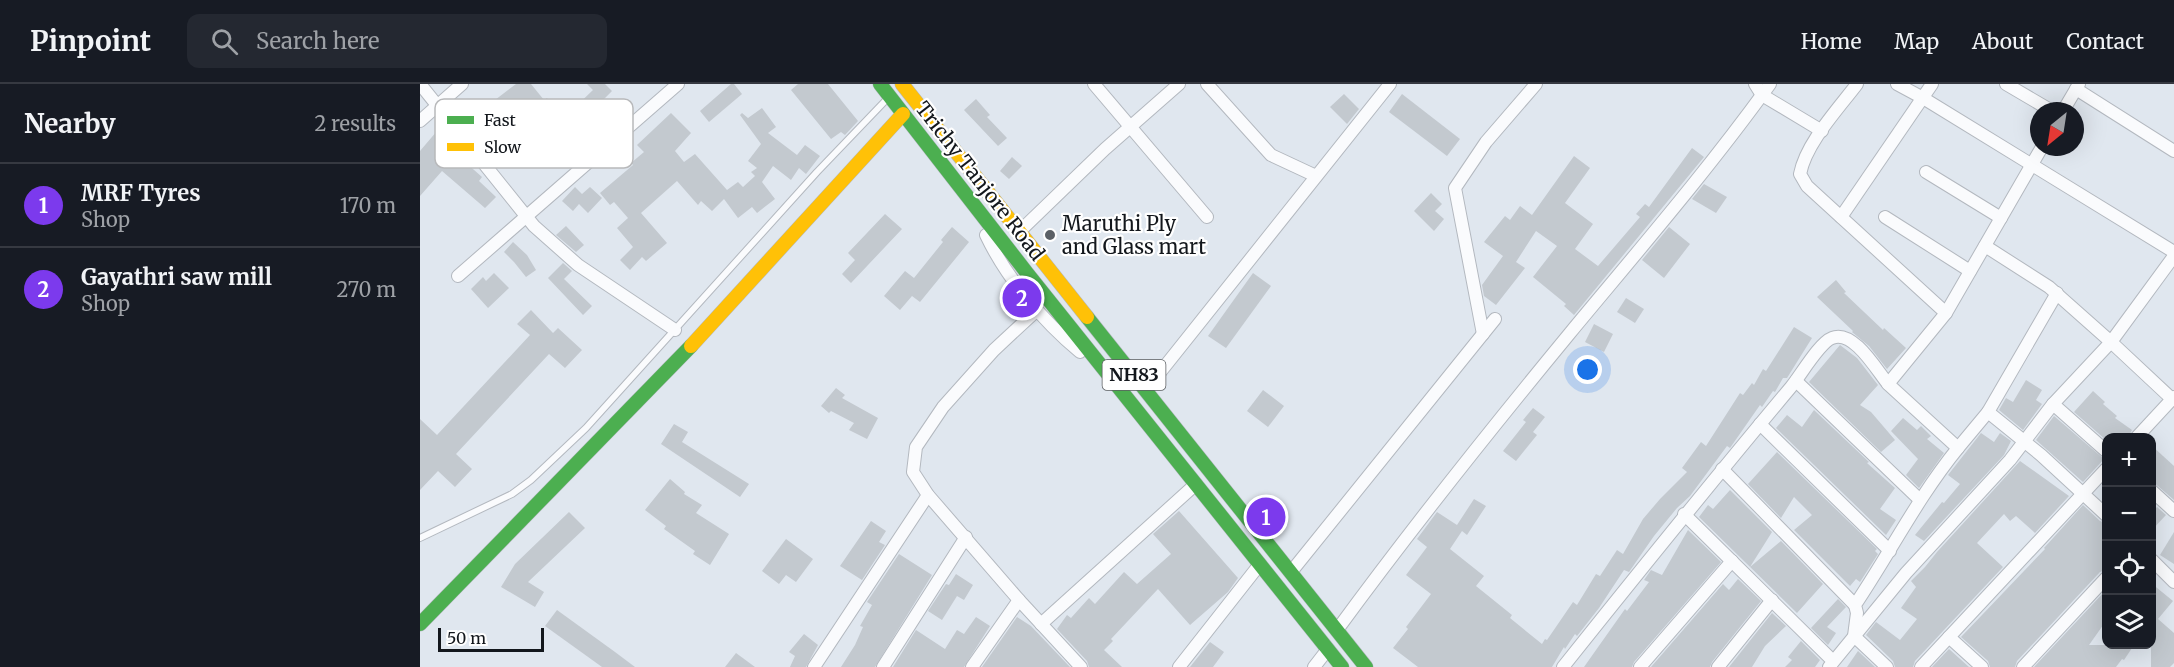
<!DOCTYPE html>
<meta charset="utf-8">
<style>
:root{--surface:#171b24;--page:#242831;--text:#f1f3f6;--muted:#9ea1a6;--line:#363941;--accent:#7c3aed}
body{margin:0;font-family:Merriweather,serif;background:var(--page);color:var(--text)}
.controls{position:absolute;right:18px;bottom:18px;display:grid;overflow:hidden;border-radius:12px;box-shadow:0 6px 24px #0002}
.controls button{width:54px;height:54px;display:grid;place-items:center;padding:0;border:0;border-bottom:2px solid var(--line);background:var(--surface);color:var(--text);font:30px sans-serif}
.compass{position:absolute;left:1610px;top:18px;width:54px;height:54px;border-radius:50%;background:var(--surface);box-shadow:0 6px 24px #0002;rotate:210deg}
.scale{position:absolute;left:18px;bottom:15px;width:106px;box-sizing:border-box;padding-left:6px;border:3px solid #13171c;border-top:0;font-size:16px;line-height:21px;white-space:nowrap;color:#13171c;-webkit-text-stroke:4px #fff;paint-order:stroke}
.you{position:absolute;left:1168px;top:286px;width:21px;height:21px;margin:-15px;border:4px solid #fff;border-radius:50%;background:#1a73e8;box-shadow:0 0 0 9px #1a73e833}
.badge{display:grid;place-items:center;width:39px;height:39px;border-radius:50%;background:var(--accent);color:#fff;font-size:20px;font-weight:700}
.pin{position:absolute;translate:-50% -50%;border:3px solid #fff;box-shadow:0 2px 6px #0006}
.list{margin:0;padding:0;list-style:none}
h2{display:flex;justify-content:space-between;align-items:center;height:78px;margin:0;padding:0 24px;font-size:26px}
h2 small{font-size:20px;font-weight:400;color:var(--muted)}
.list li{display:grid;grid-template-columns:39px 1fr auto;gap:18px;align-items:center;box-sizing:border-box;height:84px;padding:0 24px;border-top:2px solid var(--line)}
.list b{display:block;font-size:22px;white-space:nowrap}
.list p{margin:0;font-size:20px;white-space:nowrap;color:var(--muted)}
.list em{font-size:20px;font-style:normal;color:var(--muted)}
.icon{flex:none;width:33px;height:33px;fill:none;stroke:currentColor;stroke-width:2;stroke-linecap:round;stroke-linejoin:round}
.map{position:relative;flex:none;width:1754px;height:583px;overflow:hidden}
header{display:flex;align-items:center;gap:36px;box-sizing:border-box;height:84px;padding:0 30px;background:var(--surface);border-bottom:2px solid var(--line)}
header strong{font-size:28px}
nav{display:flex;gap:33px;margin-inline-start:auto;font-size:21px}
.search{width:420px;height:54px;background:var(--page);display:flex;align-items:center;gap:15px;box-sizing:border-box;padding:0 21px;border-radius:12px;color:var(--muted);font-size:22px}
main{display:flex}
aside{flex:1;background:var(--surface)}
.map>svg:first-child{display:block}
</style>
<header>
<strong>Pinpoint</strong>
<div class="search"><svg class="icon" aria-label="search" viewBox="0 0 24 24"><circle cx="10" cy="10" r="6"/><path d="M15 15l6 6"/></svg>Search here</div>
<nav><a>Home</a><a>Map</a><a>About</a><a>Contact</a></nav>
</header>
<main>
<aside>
<h2>Nearby<small>2 results</small></h2>
<ul class="list">
<li><span class="badge">1</span><div><b>MRF Tyres</b><p>Shop</p></div><em>170 m</em></li>
<li><span class="badge">2</span><div><b>Gayathri saw mill</b><p>Shop</p></div><em>270 m</em></li>
</ul>
</aside>
<div class="map">
<svg width="1754" height="583" viewBox="0 0 1754 583">
<rect width="100%" height="100%" fill="#e0e7ef"/>
<g fill="#c3c9cf">
<polygon points="96,0 111,0 124,16 127,14 136,27 118,41 102,21 92,32 75,16"/>
<polygon points="167,0 185,0 192,7 179,20 199,41 187,51 176,39 159,57 151,48 157,42 147,31 173,6"/>
<polygon points="311,0 314,0 322,10 289,38 280,27"/>
<polygon points="378,0 408,0 438,37 425,51 421,48 411,55 371,6"/>
<polygon points="924,10 939,25 927,40 910,23"/>
<polygon points="982,10 1040,55 1027,72 969,28"/>
<polygon points="556,15 570,31 567,33 587,54 578,62 544,26"/>
<polygon points="342,24 356,43 348,49 377,71 385,61 400,72 386,90 379,84 371,96 353,82 342,98 355,115 337,129 332,123 318,134 304,115 292,127 281,117 278,121 257,97 221,129 247,159 226,177 222,173 210,186 200,176 213,163 197,144 208,134 194,118 190,121 180,109 213,81 211,79 224,68 217,61 251,29 271,49 255,67 264,78 275,70 307,106 318,98 323,103 335,92 331,88 337,84 328,77 341,60 320,31 322,29 328,34"/>
<polygon points="17,47 47,76 45,78 62,93 59,97 76,113 65,124 22,87 0,112 0,67"/>
<polygon points="1272,64 1284,73 1154,231 1144,222 1146,220 1113,193 1137,162 1116,147 1096,178 1105,184 1076,221 1064,212 1062,201 1083,172 1064,158 1085,132 1090,136 1100,122 1112,131 1154,72 1170,84 1145,119 1173,140 1155,165 1178,182 1220,133 1216,130 1225,120 1229,123"/>
<polygon points="592,73 602,82 589,95 580,87"/>
<polygon points="1284,100 1307,113 1296,129 1272,115"/>
<polygon points="155,103 162,110 170,103 182,114 168,129 159,120 153,127 142,117"/>
<polygon points="1011,109 1022,120 1015,127 1024,135 1014,147 994,127"/>
<polygon points="465,130 482,145 431,199 422,190 435,176 428,169"/>
<polygon points="146,142 164,161 156,168 136,151"/>
<polygon points="532,143 549,158 500,218 492,212 480,226 464,212 485,187 494,194 523,158 521,156"/>
<polygon points="1249,143 1270,160 1244,194 1222,176"/>
<polygon points="93,158 107,171 116,186 106,193 94,178 84,168"/>
<polygon points="143,179 152,187 144,195 172,222 163,231 128,194"/>
<polygon points="74,189 89,204 68,224 51,205 63,193 66,197"/>
<polygon points="833,189 851,202 806,264 788,252"/>
<polygon points="1416,196 1426,208 1424,209 1463,246 1464,244 1486,264 1467,285 1449,262 1432,248 1433,247 1397,213"/>
<polygon points="1206,214 1224,225 1215,239 1197,228"/>
<polygon points="111,226 133,249 138,244 162,266 145,284 129,270 36,370 52,385 35,403 18,387 0,406 0,335 17,351 110,251 97,240"/>
<polygon points="1174,240 1193,250 1184,268 1165,258"/>
<polygon points="1374,243 1392,254 1367,294 1363,294 1355,308 1353,307 1342,323 1340,321 1310,364 1307,362 1270,412 1257,424 1234,452 1209,488 1204,486 1179,524 1157,552 1155,550 1145,565 1144,563 1132,583 998,583 973,564 988,545 986,543 1011,510 986,491 1007,463 997,455 1017,428 1037,441 1054,415 1066,422 1047,451 1042,447 1030,465 1064,492 1056,502 1092,531 1090,534 1122,560 1125,555 1127,556 1153,518 1157,521 1176,490 1180,492 1197,466 1203,470 1223,435 1240,415 1267,388 1262,384 1281,358 1286,362 1320,309 1323,311 1332,299 1334,301 1343,285 1346,287"/>
<polygon points="1420,261 1437,274 1458,301 1440,321 1451,328 1475,356 1461,368 1389,298"/>
<polygon points="1606,296 1622,306 1616,316 1622,320 1603,346 1579,326 1586,314 1593,318"/>
<polygon points="416,304 425,311 422,314 458,334 447,355 429,346 434,339 411,327 409,329 401,322"/>
<polygon points="843,306 864,322 848,343 827,327"/>
<polygon points="1673,307 1685,318 1683,320 1697,332 1695,334 1712,346 1708,354 1686,354 1686,356 1654,328"/>
<polygon points="1113,324 1125,333 1113,348 1117,351 1096,377 1083,367 1106,338 1103,336"/>
<polygon points="1394,326 1449,378 1447,379 1475,404 1460,425 1476,436 1466,451 1356,344 1367,331 1382,343"/>
<polygon points="1634,332 1684,375 1663,398 1616,356"/>
<polygon points="1483,334 1497,346 1501,342 1511,352 1507,355 1524,369 1499,404 1486,391 1498,375 1471,347"/>
<polygon points="254,340 268,348 262,358 329,400 320,413 241,360"/>
<polygon points="1561,349 1574,358 1580,349 1591,357 1584,371 1504,457 1495,451 1522,418 1524,419 1540,400 1528,391"/>
<polygon points="1731,361 1754,382 1754,416 1731,396"/>
<polygon points="1357,368 1457,465 1455,467 1458,470 1440,498 1436,495 1430,502 1374,446 1392,431 1374,413 1361,434 1328,400"/>
<polygon points="1600,377 1649,412 1615,449 1596,432 1590,437 1584,430 1557,459 1583,483 1495,577 1493,583 1475,583 1473,577 1446,551 1456,538 1480,556 1497,535 1481,524 1496,503 1491,497 1505,483 1517,468"/>
<polygon points="250,395 265,408 264,410 282,421 276,429 309,450 290,481 273,470 275,467 244,445 246,442 225,426"/>
<polygon points="1310,406 1352,448 1330,483 1361,457 1403,500 1377,529 1279,433 1288,421 1293,425"/>
<polygon points="1663,421 1680,437 1686,439 1686,486 1680,488 1597,577 1595,583 1570,583 1568,577 1541,553 1625,465 1624,464"/>
<polygon points="1737,423 1746,431 1731,447 1731,429"/>
<polygon points="759,427 818,494 808,508 770,541 738,505 691,555 693,557 684,566 702,583 669,583 667,577 637,545 647,531 651,534 669,514 675,520 704,488 717,500 751,470 733,450"/>
<polygon points="149,428 165,444 108,498 124,508 115,523 81,503 95,480"/>
<polygon points="451,437 466,447 459,458 465,461 442,496 420,482"/>
<polygon points="1268,446 1301,478 1214,578 1212,583 1164,583 1205,525 1207,527 1229,498 1224,496 1231,486 1242,491"/>
<polygon points="1754,448 1754,480 1740,471"/>
<polygon points="366,455 393,475 376,498 366,491 359,500 342,487"/>
<polygon points="479,470 512,491 455,583 421,583 435,561 443,543 440,542 452,521 447,518"/>
<polygon points="536,490 553,501 544,516 537,512 522,536 508,527 526,500 529,501"/>
<polygon points="1318,495 1341,517 1292,578 1290,583 1231,583 1303,500 1309,506"/>
<polygon points="1731,499 1753,517 1738,535 1754,549 1754,579 1750,583 1731,583"/>
<polygon points="1686,506 1686,537 1669,561 1714,561 1704,576 1702,575 1696,583 1614,583"/>
<polygon points="1418,515 1426,523 1407,543 1416,549 1408,561 1391,544"/>
<polygon points="137,526 195,568 215,583 182,583 125,542"/>
<polygon points="1352,529 1366,542 1345,562 1332,583 1309,583"/>
<polygon points="556,533 570,542 544,583 473,583 496,546 525,565 537,546 544,550"/>
<polygon points="597,533 611,542 650,583 562,583"/>
<polygon points="384,550 398,561 386,583 370,583 375,572 369,568"/>
<polygon points="1381,557 1400,576 1395,583 1365,583 1372,576 1368,573"/>
<polygon points="790,558 804,568 793,583 770,583"/>
<polygon points="1529,565 1549,583 1512,583"/>
<polygon points="1438,567 1455,583 1427,583"/>
<polygon points="316,569 335,583 305,583"/>
</g>
<g fill="none" stroke-linecap="round" stroke-linejoin="round">
<defs>
<polyline id="lane" points="0,454 92,410 111,396 166,344 397,88 467,15"/>
<g id="street">
<polyline points="0,0 114,142 158,181 255,246"/>
<polyline points="674,0 787,133"/>
<polyline points="787,0 851,71 896,92"/>
<polyline points="1335,0 1342,11 1402,47"/>
<path d="M1437,0C1418,25 1386,59 1380,90L1387,102L1526,229"/>
<polyline points="1477,0 1503,14 1754,168"/>
<polyline points="1586,0 1632,27"/>
<polyline points="1656,5 1754,67"/>
<polyline points="1643,27 1659,0"/>
<polyline points="0,37 42,0"/>
<polyline points="1506,88 1581,134"/>
<polyline points="1421,133 1512,0"/>
<polyline points="1465,133 1550,187"/>
<polyline points="600,147 685,65 759,0"/>
<path d="M566,151C587,195 623,237 660,268"/>
<polyline points="38,192 258,0"/>
<polyline points="617,226 574,266 523,323 496,363 493,388 508,411 599,516 661,583"/>
<polyline points="1063,250 1035,104 1066,58 1116,0"/>
<polyline points="1376,297 1500,416"/>
<polyline points="726,306 970,0"/>
<polyline points="1752,315 1691,258 1754,172"/>
<polyline points="1633,320 1686,367"/>
<polyline points="1568,328 1621,371 1686,431"/>
<polyline points="1340,340 1470,467"/>
<polyline points="1716,354 1754,313"/>
<polyline points="1538,364 1568,328 1637,209"/>
<polyline points="1302,385 1435,521"/>
<polyline points="1732,407 1754,427"/>
<polyline points="1264,430 1413,577"/>
<polyline points="1732,476 1754,498"/>
<polyline points="871,488 1075,235"/>
<polyline points="621,540 776,400"/>
<path d="M917,546C991,445 1070,346 1150,249C1218,167 1288,86 1350,0"/>
<polyline points="1529,553 1562,583"/>
<polyline points="394,583 508,411"/>
<polyline points="463,583 546,453"/>
<polyline points="552,583 599,516"/>
<polyline points="759,583 840,480"/>
<polyline points="894,583 908,565"/>
<path d="M1143,583C1218,489 1294,395 1371,303C1381,291 1399,259 1412,254C1433,245 1456,285 1468,300"/>
<polyline points="1220,583 1312,477"/>
<polyline points="1298,583 1352,516"/>
<polyline points="1409,583 1486,489 1590,376 1633,320 1691,258 1629,203 1565,162"/>
<path d="M1467,583L1434,552L1437,529L1435,521C1470,469 1498,413 1538,364L1468,300L1526,229L1622,63"/>
<polyline points="1501,583 1686,385"/>
<polyline points="1603,583 1686,494"/>
</g>
<g id="fast">
<polyline points="460,0 607,189 922,583"/>
<polyline points="667,233 946,583"/>
<polyline points="0,540 271,262"/>
</g>
<g id="slow">
<polyline points="482,0 667,233"/>
<polyline points="271,262 483,30"/>
</g>
</defs>
<use href="#lane" stroke="#b3b8bf" stroke-width="8"/>
<use href="#street" stroke="#b3b8bf" stroke-width="14"/>
<use href="#fast" stroke="#b3b8bf" stroke-width="15"/>
<use href="#slow" stroke="#b3b8bf" stroke-width="15"/>
<use href="#lane" stroke="#fafbfd" stroke-width="6"/>
<use href="#street" stroke="#fafbfd" stroke-width="12"/>
<use href="#fast" stroke="#4caf50" stroke-width="14"/>
<use href="#slow" stroke="#ffc107" stroke-width="14"/>
</g>
<circle fill="#5b6066" stroke="#fff" stroke-width="2" cx="630" cy="151" r="6"/>
<g text-anchor="middle" stroke-width="4.5" stroke-linejoin="round" paint-order="stroke">
<rect fill="#fff" stroke="#5a5d60" stroke-width="1.5" x="682.5" y="276" width="63" height="30" rx="4.5"/>
<g font-size="18" font-weight="bold" fill="#13171c">
<text x="714" y="297">NH83</text>
</g>
<g font-size="20" fill="#13171c" stroke="#fff">
<text transform="translate(560 97) rotate(52)" y="7">Trichy Tanjore Road</text>
</g>
<g font-size="20" fill="#13171c" stroke="#fff" text-anchor="start">
<text x="642" y="147">Maruthi Ply<tspan x="642" dy="23">and Glass mart</tspan></text>
</g>
</g>
<rect x="15" y="15" width="198" height="69" rx="9" fill="#fff" stroke="#b8b9bb" stroke-width="1.5"/>
<rect x="27" y="32" width="27" height="8" fill="#4caf50"/>
<rect x="27" y="59" width="27" height="8" fill="#ffc107"/>
<g font-size="16" fill="#13171c">
<text x="64" y="42">Fast</text>
<text x="64" y="69">Slow</text>
</g>
</svg>
<div class="controls">
<button>+</button>
<button>−</button>
<button><svg class="icon" aria-label="locate" viewBox="0 0 24 24"><circle cx="12" cy="12" r="6"/><path d="M12 2v4M12 18v4M2 12h4M18 12h4"/></svg></button>
<button><svg class="icon" aria-label="layers" viewBox="0 0 24 24"><path d="M12 4l9 5-9 5-9-5zM3 14l9 5 9-5"/></svg></button>
</div>
<svg class="compass" viewBox="-18 -18 36 36"><path d="M0-13l5 13h-10z" fill="#e53935"/><path d="M0 13l5-13h-10z" fill="#9ea1a6"/></svg>
<div class="scale">50 m</div>
<div class="you"></div>
<div class="pin badge" style="left:846px;top:433px">1</div>
<div class="pin badge" style="left:602px;top:214px">2</div>
</div>
</main>
